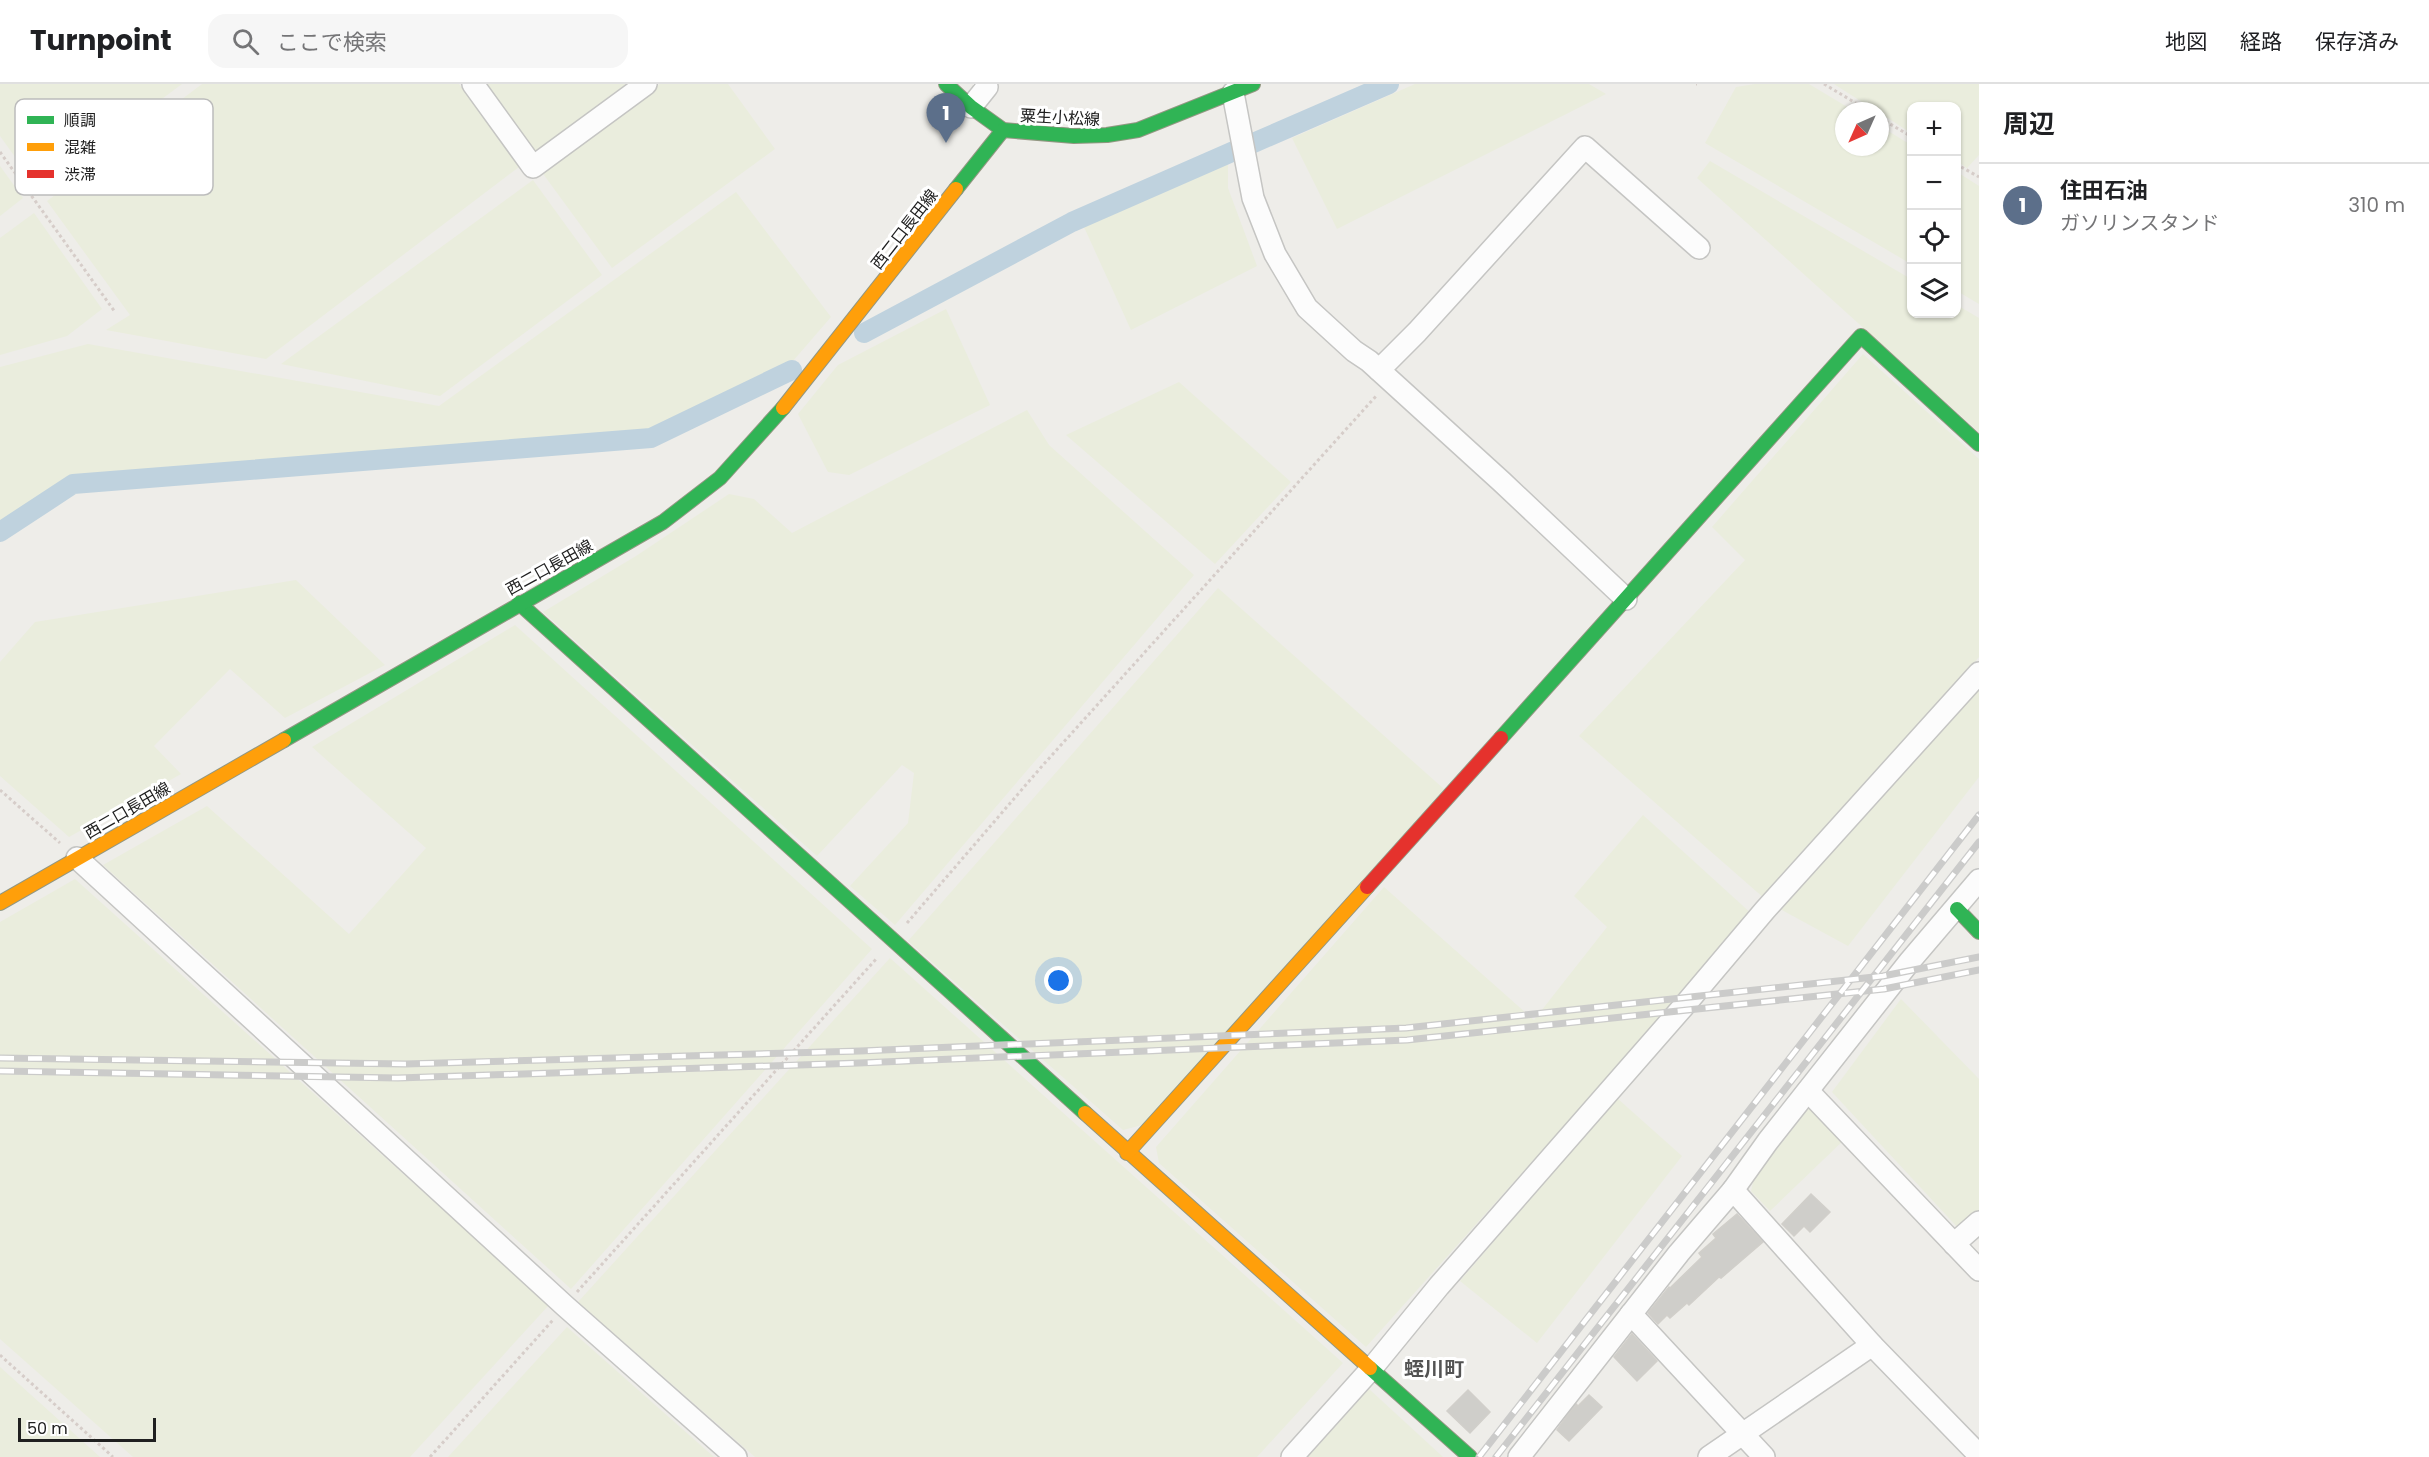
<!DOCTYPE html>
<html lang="ja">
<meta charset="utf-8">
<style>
:root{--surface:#fff;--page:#f6f6f6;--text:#202124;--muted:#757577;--line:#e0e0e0;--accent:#0b8043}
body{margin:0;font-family:Poppins,"Noto Sans JP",sans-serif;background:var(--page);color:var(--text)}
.controls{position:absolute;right:18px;top:18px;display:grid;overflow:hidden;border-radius:12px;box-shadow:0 2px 4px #0004}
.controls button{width:54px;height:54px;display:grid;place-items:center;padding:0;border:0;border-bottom:2px solid var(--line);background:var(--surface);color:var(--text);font:30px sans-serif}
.compass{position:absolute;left:1835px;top:18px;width:54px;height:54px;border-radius:50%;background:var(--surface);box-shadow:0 2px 4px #0004;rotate:225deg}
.scale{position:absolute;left:18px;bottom:15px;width:138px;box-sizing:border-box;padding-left:6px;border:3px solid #202020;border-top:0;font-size:16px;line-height:21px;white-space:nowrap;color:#202020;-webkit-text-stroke:4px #fff;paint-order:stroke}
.you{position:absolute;left:1059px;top:897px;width:21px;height:21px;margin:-15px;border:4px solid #fff;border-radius:50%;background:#1a73e8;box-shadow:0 0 0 9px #1a73e833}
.badge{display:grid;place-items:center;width:39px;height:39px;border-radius:50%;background:var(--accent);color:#fff;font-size:20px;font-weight:700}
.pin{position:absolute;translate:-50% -50px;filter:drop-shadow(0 2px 3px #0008)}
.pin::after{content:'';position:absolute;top:32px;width:21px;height:18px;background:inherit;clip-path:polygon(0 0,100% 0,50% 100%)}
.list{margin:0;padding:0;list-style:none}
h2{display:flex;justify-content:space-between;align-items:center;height:78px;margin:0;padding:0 24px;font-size:26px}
h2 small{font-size:20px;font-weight:400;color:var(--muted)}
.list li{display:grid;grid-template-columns:39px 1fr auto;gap:18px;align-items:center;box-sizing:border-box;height:84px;padding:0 24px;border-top:2px solid var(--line)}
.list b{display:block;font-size:22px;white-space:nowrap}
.list p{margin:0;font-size:20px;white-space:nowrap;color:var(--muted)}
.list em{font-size:20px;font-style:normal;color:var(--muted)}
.icon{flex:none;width:33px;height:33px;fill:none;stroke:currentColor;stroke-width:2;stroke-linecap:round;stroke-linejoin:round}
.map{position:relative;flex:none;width:1979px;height:1373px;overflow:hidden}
header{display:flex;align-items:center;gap:36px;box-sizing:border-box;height:84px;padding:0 30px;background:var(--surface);border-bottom:2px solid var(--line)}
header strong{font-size:28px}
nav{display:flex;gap:33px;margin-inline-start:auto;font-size:21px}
.search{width:420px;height:54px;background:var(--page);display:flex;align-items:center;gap:15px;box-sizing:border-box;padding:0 21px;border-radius:18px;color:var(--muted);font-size:22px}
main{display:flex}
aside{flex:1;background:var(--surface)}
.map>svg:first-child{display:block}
</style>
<header>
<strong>Turnpoint</strong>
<div class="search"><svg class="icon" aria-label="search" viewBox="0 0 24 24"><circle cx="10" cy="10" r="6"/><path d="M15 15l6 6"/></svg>ここで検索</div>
<nav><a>地図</a><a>経路</a><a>保存済み</a></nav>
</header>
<main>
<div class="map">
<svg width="1979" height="1373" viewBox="0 0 1979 1373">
<rect width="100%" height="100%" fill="#eeede9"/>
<g fill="#eaeddd">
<polygon points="0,0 182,0 39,106 0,52"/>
<polygon points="202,0 459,0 519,83 266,275 106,246 130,231 47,117"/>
<polygon points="481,0 626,0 532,70"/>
<polygon points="660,0 728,0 775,65 612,184 541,87"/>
<polygon points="1415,0 1589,0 1606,10 1337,145 1292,54"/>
<polygon points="1755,0 1809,0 1854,27 1844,27 1844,63 1880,63 1880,42 1911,61 1911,180 1705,59 1736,3"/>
<polygon points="1834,0 1979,0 1979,71 1967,84 1957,77 1956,22 1912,22 1911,49 1880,29 1880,27 1876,27"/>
<polygon points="1228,77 1228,104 1257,182 1131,246 1084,143"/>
<polygon points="1710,77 1911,195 1912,230 1956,230 1957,221 1979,234 1979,348 1697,94"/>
<polygon points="0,82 23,114 0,132"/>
<polygon points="1957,88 1979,102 1979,220 1957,207"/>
<polygon points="533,96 602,191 440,312 281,280"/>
<polygon points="736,108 831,233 793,277 647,351 65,396 0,438 0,283 88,260 439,322"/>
<polygon points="34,129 102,225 67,252 0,271 0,154"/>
<polygon points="946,225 990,321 849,391 828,388 798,330 838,281"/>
<polygon points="1863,270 1979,375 1979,573 1765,815 1579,652 1745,476 1712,443"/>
<polygon points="1179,298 1291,398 1215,480 1066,351"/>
<polygon points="1027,326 1049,361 1194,491 895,841 850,802 908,739 914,689 902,681 817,772 543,528 636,472 729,410 754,415 792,449"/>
<polygon points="296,496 385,581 285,634 230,585 154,662 181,690 69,753 0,692 0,578 35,538"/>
<polygon points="1218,504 1444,705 1142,1041 1123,1046 908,857"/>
<polygon points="515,541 872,865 571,1205 103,781 207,722 349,850 426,764 312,663"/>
<polygon points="1979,605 1979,693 1848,862 1780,825"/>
<polygon points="1643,731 1753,831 1366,1263 1159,1079 1156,1063 1384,803 1534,936 1607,843 1574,812"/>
<polygon points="75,795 549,1221 410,1373 133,1373 0,1255 0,838"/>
<polygon points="890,874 1343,1279 1257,1373 755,1373 578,1218"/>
<polygon points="1901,915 1979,995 1979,1129 1960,1146 1832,1008"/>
<polygon points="1617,1014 1682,1072 1537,1259 1460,1197"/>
<polygon points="1813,1019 1846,1054 1770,1127 1751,1107 1754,1094"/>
<polygon points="567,1243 714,1373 448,1373"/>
<polygon points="0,1283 100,1373 0,1373"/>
<polygon points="1369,1305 1443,1373 1308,1373"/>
</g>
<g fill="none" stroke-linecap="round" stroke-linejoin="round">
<g stroke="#bfd2de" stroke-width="20">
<polyline points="1251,60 1389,0"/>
<polyline points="864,249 1072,138 1234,67"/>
<polyline points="0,448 73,400 651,354 792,286"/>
</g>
</g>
<g fill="#cfceca" stroke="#d1cfca" stroke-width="1.5">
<polygon points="1811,1110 1830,1128 1810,1148 1804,1142 1794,1152 1782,1140"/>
<polygon points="1737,1130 1763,1158 1721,1194 1719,1193 1689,1221 1687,1219 1670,1234 1667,1231 1658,1240 1648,1229 1669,1203 1670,1204 1702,1173 1699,1169 1716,1154 1713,1150"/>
<polygon points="1632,1250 1657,1277 1637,1297 1614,1273"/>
<polygon points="1468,1306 1490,1328 1470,1349 1447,1327"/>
<polygon points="1589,1311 1602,1323 1569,1357 1557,1346 1559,1343 1576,1320 1578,1322"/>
</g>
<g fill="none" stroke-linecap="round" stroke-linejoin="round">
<defs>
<g id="street">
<polyline points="473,0 533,83 646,0"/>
<polyline points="1233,9 1253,114 1275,170 1307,224 1354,267 1369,277 1502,398 1626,515"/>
<polyline points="971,23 987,3 986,0"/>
<polyline points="1379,286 1417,248 1585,63 1699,164"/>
<polyline points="77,774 565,1222 736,1373"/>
<polyline points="1808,1007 1979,1186"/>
<polyline points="1733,1106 1872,1261 1979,1371"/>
<polyline points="1954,1160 1979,1138"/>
<polyline points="1631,1230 1764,1373"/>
<polyline points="1292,1373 1372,1284 1439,1202 1683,923 1765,826 1979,589"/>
<polyline points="1519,1373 1679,1169 1733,1106 1768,1057 1910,877 1979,796"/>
<polyline points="1709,1373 1872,1261"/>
</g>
<g id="fast">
<polyline points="946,0 971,23 1003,46 1074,52 1107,51 1138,46 1253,0"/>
<polyline points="956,105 1003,46"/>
<polyline points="519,519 1085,1029"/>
<polyline points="1501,654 1861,252 1979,360"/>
<polyline points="284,656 663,438 720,394 783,324"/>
<polyline points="1957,825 1979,848"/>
<polyline points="1370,1284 1470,1373"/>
</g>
<g id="slow">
<polyline points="783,324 956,105"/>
<polyline points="0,819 284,656"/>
<polyline points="1085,1029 1370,1284"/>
<polyline points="1127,1069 1367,803"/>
</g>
<polyline id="jam" points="1367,803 1501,654"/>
</defs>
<use href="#street" stroke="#c5c5c3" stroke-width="24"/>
<use href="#fast" stroke="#929782" stroke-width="16"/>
<use href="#slow" stroke="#929782" stroke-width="16"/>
<use href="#jam" stroke="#929782" stroke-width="16"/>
<g stroke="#d6cdc9" stroke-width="3" stroke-dasharray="3 3" stroke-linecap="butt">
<polyline points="1696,0 1697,0"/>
<polyline points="1824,0 1869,27"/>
<polyline points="1880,34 1912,53"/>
<polyline points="0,68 115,228"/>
<polyline points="1956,80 1979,93"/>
<polyline points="0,706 60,759"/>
<polyline points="907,839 1043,681 1377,311"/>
<polyline points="577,1208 877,874"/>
<polyline points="0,1271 113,1373"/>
<polyline points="430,1373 553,1236"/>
</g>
<use href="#street" stroke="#fcfcfc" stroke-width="21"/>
<use href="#fast" stroke="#30b455" stroke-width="14"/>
<use href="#slow" stroke="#ff9f0a" stroke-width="14"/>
<use href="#jam" stroke="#e5322d" stroke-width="14"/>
<defs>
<g id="rail">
<polyline points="0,974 405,980 860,967 1406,944 1883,892 1979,873"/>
<polyline points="0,987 398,994 859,979 1407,956 1884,905 1979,886"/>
<polyline points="1479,1373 1979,731"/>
<polyline points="1496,1373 1979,758"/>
</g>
</defs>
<use href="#rail" stroke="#cbcbca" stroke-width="7"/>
<use href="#rail" stroke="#fff" stroke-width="4.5" stroke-dasharray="14" stroke-linecap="butt"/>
</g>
<g text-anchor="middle" stroke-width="6" stroke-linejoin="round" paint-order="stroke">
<g font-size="16" fill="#202020" stroke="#fff">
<text transform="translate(1060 33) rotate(3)" y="6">粟生小松線</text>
<text transform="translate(904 145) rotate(-52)" y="6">西二口長田線</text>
<text transform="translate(549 483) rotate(-29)" y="6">西二口長田線</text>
<text transform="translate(127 726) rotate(-30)" y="6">西二口長田線</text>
</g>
<g font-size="20" font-weight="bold" fill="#535353" stroke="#fff">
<text x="1434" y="1292">蛭川町</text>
</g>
</g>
<rect x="15" y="15" width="198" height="96" rx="9" fill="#fff" stroke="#bcbcbc" stroke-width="1.5"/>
<rect x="27" y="32" width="27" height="8" fill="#30b455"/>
<rect x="27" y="59" width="27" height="8" fill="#ff9f0a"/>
<rect x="27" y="86" width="27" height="8" fill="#e5322d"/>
<g font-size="16" fill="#202020">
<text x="64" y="42">順調</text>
<text x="64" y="69">混雑</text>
<text x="64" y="96">渋滞</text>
</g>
</svg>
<div class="controls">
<button>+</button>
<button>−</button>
<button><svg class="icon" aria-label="locate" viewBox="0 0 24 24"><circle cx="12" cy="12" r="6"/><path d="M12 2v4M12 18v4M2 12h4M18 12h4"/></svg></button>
<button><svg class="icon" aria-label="layers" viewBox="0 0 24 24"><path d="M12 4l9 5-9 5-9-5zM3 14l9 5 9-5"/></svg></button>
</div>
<svg class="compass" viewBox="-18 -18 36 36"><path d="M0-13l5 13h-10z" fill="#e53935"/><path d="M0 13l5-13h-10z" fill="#757577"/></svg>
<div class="scale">50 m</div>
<div class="you"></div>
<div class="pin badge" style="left:946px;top:59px;background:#5c6f8a">1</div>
</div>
<aside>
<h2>周辺<small></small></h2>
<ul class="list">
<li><span class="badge" style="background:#5c6f8a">1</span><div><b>住田石油</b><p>ガソリンスタンド</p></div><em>310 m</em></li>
</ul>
</aside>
</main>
